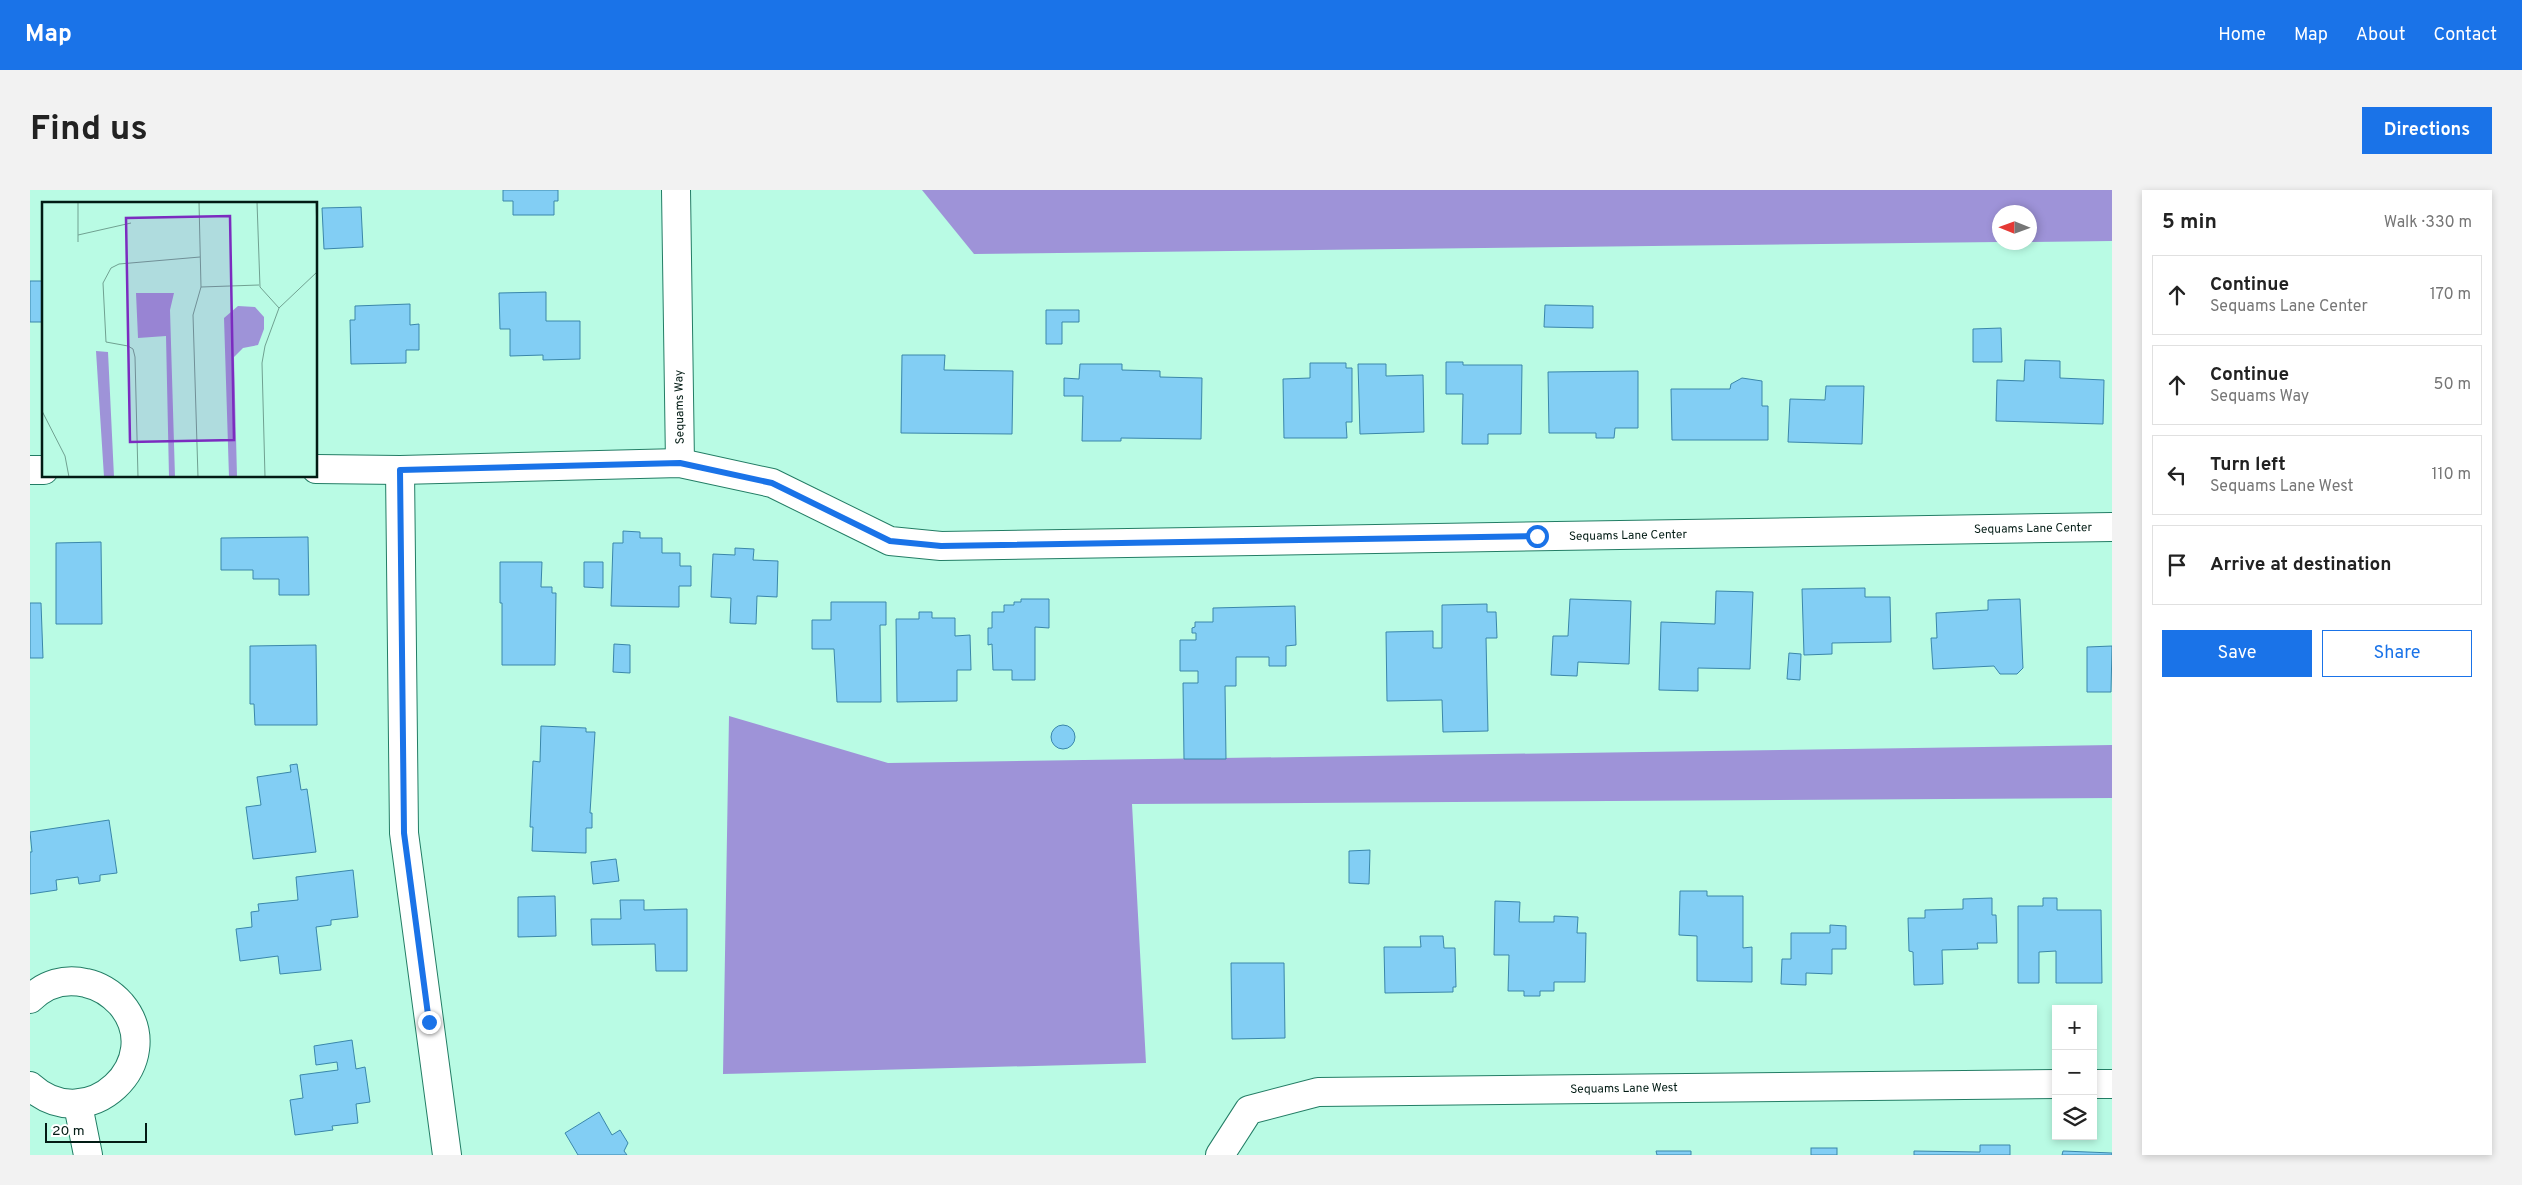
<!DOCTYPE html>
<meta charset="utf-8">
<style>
:root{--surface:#fff;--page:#f2f2f2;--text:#222;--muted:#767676;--line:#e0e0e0;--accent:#1a73e8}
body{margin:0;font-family:Overpass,sans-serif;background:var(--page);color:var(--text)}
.controls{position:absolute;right:15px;bottom:15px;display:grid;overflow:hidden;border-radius:0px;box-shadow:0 2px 8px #0003}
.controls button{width:45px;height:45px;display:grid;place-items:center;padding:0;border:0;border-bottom:1px solid var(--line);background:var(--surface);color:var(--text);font:25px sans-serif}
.compass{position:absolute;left:1962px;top:15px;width:45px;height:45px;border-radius:50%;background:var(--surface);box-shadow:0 2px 8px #0003;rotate:271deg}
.scale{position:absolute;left:15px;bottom:12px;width:102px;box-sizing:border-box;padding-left:5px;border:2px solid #021b14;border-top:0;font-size:14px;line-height:18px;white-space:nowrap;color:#021b14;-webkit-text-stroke:4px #fff;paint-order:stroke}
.stop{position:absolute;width:15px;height:15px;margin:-11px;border:4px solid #1a73e8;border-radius:50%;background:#fff}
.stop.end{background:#1a73e8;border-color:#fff;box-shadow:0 1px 5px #0008}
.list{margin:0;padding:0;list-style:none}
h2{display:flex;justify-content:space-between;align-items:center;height:65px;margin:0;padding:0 20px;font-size:21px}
h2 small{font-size:16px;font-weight:400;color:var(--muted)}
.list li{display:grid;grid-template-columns:32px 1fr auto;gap:15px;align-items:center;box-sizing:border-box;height:80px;margin:0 10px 10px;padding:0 10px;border:1px solid var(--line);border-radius:0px}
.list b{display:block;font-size:19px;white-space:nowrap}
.list p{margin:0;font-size:16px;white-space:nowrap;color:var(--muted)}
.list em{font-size:16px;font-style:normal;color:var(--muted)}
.actions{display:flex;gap:10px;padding:15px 20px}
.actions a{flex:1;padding:11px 0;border:1px solid var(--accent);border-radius:0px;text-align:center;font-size:18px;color:var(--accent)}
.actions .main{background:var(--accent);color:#fff}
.icon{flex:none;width:28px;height:28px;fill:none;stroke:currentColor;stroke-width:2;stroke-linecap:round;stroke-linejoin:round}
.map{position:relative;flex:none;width:2082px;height:965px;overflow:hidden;border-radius:0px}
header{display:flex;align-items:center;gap:30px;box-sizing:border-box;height:70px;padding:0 25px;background:var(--accent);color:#fff}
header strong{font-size:24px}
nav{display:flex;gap:28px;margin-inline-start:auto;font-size:18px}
.intro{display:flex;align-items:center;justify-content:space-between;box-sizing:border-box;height:120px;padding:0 30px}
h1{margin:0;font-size:35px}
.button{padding:12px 22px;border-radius:0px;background:var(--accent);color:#fff;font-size:18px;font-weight:700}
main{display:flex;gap:30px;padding:0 30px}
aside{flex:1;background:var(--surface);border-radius:0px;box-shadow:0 2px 8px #0003}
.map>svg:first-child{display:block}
</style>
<header>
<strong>Map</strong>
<nav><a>Home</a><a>Map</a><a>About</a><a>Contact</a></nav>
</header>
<div class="intro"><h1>Find us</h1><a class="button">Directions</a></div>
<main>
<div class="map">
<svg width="2082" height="965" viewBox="0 0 2082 965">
<rect width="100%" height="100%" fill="#b9fbe4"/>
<g fill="#9e93d8">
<polygon points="892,0 2082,0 2082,51 2000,52 2000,22 1970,22 1969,52 944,64"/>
<polygon points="699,526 858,573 2082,555 2082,608 1102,614 1116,873 693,884"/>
</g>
<g fill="#82cef4" stroke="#3a87aa">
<polygon points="473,0 528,0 528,11 524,11 524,25 483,25 483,11 473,11"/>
<polygon points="331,17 333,57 294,59 292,18"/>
<rect x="0" y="91" width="14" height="41"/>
<polygon points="516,102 516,131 550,131 550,169 513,170 513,165 480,166 480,139 470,139 469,103"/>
<polygon points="380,114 380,135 389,134 389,160 376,160 376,173 321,174 320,130 325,130 325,116"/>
<polygon points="1515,115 1563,116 1563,138 1514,137"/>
<polygon points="1016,120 1049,120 1049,132 1032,132 1032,154 1016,154"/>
<polygon points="1971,138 1972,172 1943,172 1943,139"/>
<polygon points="872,165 915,165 914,180 983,181 982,244 871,243"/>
<polygon points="1995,170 2030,171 2030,188 2074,190 2073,234 1966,231 1967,190 1994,191"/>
<polygon points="1416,172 1433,172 1433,175 1492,175 1491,244 1458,244 1458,254 1432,254 1433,204 1416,204"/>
<polygon points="1280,173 1316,173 1316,178 1322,178 1322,232 1316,232 1317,248 1254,248 1253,189 1280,188"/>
<polygon points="1050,174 1092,174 1092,180 1130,181 1130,187 1172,188 1171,249 1091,248 1091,251 1052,251 1053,206 1034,206 1034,188 1049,189"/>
<polygon points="1328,174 1356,174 1356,186 1393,185 1394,242 1330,244"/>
<polygon points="1608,181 1608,238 1585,238 1584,248 1566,248 1566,243 1519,243 1518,182"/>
<polygon points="1712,188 1732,191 1732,216 1738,216 1738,250 1642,250 1641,199 1700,199 1701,194"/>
<polygon points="1796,196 1834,196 1832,254 1758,252 1760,209 1795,210"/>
<polygon points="593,341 610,342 610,348 632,348 632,363 650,363 650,376 661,376 661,396 649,396 649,417 581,416 583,353 593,353"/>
<polygon points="278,347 279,405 249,405 249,389 223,389 223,380 191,380 191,348"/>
<polygon points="71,352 72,434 26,434 26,353"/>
<polygon points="705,358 724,359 723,370 748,371 747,407 727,406 726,434 700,433 701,408 681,407 683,364 705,365"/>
<polygon points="470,372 512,372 511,397 522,397 522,403 526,403 525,475 472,475 472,413 470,413"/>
<polygon points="554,372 573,372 573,398 554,397"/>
<polygon points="1835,398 1835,407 1860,407 1861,452 1802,453 1802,464 1774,465 1772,399"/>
<polygon points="1686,401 1723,402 1720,479 1668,478 1668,501 1629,500 1631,432 1685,434"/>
<polygon points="991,409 1019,409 1019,438 1005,437 1005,490 982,490 982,480 963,480 962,454 958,455 958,438 962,438 962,422 974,422 974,415 984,415 984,412 991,412"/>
<polygon points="1540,409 1601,411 1599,474 1548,472 1547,486 1521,485 1523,446 1538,446"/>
<polygon points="1990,409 1993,478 1987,484 1970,484 1964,476 1903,479 1901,448 1907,448 1906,423 1958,420 1958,410"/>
<polygon points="801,412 856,412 856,435 850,435 851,512 807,512 804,459 782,459 782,430 801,430"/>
<polygon points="0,413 11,413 13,468 0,468"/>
<polygon points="1457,414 1457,422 1466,422 1467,448 1456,448 1458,541 1413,542 1412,510 1357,511 1356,442 1403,441 1403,458 1412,458 1412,415"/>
<polygon points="1265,416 1266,455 1256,456 1256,476 1239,476 1239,467 1206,467 1206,496 1195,496 1196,569 1154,569 1153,493 1168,493 1168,481 1150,481 1150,450 1166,450 1166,443 1162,443 1162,438 1165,437 1165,432 1183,432 1183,418"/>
<polygon points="889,422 902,422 902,428 925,428 925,446 940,445 941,480 927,480 927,511 867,512 866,429 889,429"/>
<polygon points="584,454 600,455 600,483 583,482"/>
<polygon points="286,455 287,535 225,535 224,514 220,514 220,456"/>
<polygon points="2082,456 2081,502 2057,502 2057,457"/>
<polygon points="1759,463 1771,464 1770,490 1757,489"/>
<circle cx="1033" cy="547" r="12"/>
<polygon points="511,536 556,538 556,542 565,542 560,623 562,623 562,638 556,638 556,663 502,661 503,637 500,637 503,571 510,572"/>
<polygon points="267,574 271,600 277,599 286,662 223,669 216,617 231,615 227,587 261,582 260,575"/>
<polygon points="79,630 87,683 70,685 70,691 49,694 48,687 26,690 27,700 0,704 0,662 2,662 0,642"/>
<polygon points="1340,660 1339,694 1319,693 1319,661"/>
<polygon points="586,669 589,691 563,694 561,672"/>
<polygon points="323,680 328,727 301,730 301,735 286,737 291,780 250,784 248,766 210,771 206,739 222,737 221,722 229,721 228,714 268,710 266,687"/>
<polygon points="1650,701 1677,701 1677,706 1713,706 1713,758 1722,757 1722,792 1667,791 1667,746 1649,745"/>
<polygon points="525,706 526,746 488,747 488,707"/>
<polygon points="1962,708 1962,725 1966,725 1967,753 1947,753 1948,759 1912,760 1913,794 1884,795 1883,762 1879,761 1878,728 1895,728 1895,720 1933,719 1933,709"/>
<polygon points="2013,708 2027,708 2027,720 2071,720 2072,793 2026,793 2026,761 2009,762 2009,793 1988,793 1988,716 2013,716"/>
<polygon points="590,710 614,710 614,720 657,719 657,781 626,781 625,754 562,755 561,729 591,729"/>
<polygon points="1465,711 1490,712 1489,732 1524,732 1524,726 1548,727 1547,743 1556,743 1555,792 1524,792 1524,801 1510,801 1510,806 1494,806 1494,801 1478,801 1479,765 1464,765"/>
<polygon points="1800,735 1816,736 1816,759 1802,759 1802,784 1776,783 1776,795 1751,794 1752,769 1761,769 1761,743 1800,743"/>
<polygon points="1390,746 1413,746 1414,758 1425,758 1426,797 1423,797 1423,802 1355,803 1354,757 1391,757"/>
<polygon points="1201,773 1254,773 1255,848 1202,849"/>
<polygon points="322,850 326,879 335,877 340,912 326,914 328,933 302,936 303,940 265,945 260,910 273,908 270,885 308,880 307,872 286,875 284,856"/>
<polygon points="569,922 582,945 590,940 598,953 594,961 597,965 548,965 535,943"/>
<polygon points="1950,955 1980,955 1980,965 1884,965 1884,961 1950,962"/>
<rect x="1781" y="958" width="26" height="7"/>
<polygon points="1626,961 1661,961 1661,965 1627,965"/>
<polygon points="2033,961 2082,963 2082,965 2032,965"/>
</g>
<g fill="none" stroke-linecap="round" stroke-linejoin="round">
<defs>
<g id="minor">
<polyline points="646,0 650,273"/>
<polyline points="286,279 370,280 650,273 742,293 860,351 911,356 2082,337"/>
<polyline points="0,280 14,280"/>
<polyline points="370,280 374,643 417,965"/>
<path d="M0,809C15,794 35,788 56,793C70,796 81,803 91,814C139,871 58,949 0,896"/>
<polyline points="2063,894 2082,894"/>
<polyline points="48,915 58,965"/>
<polyline points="1190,965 1219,920 1288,902 2026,894"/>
</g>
</defs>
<use href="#minor" stroke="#237d65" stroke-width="30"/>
<use href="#minor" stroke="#fff" stroke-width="28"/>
</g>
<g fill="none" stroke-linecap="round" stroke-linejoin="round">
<polyline stroke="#1a73e8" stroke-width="6" points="399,832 374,643 370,280 650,273 742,293 860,351 911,356 1507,346"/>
</g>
<g text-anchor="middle" stroke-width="4" stroke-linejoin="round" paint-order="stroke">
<g font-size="12" fill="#021b14" stroke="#fff">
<text transform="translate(649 217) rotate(-91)" y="4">Sequams Way</text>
<text transform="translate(2003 338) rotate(-1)" y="4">Sequams Lane Center</text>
<text transform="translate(1598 345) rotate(-1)" y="4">Sequams Lane Center</text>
<text transform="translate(1594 898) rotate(-1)" y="4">Sequams Lane West</text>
</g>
</g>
<g transform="translate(12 12)">
<rect width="275" height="275" fill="#b9fbe4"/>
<path d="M94,91H132L128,108L133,275H127L124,134L96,136ZM196,104L213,105L222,115V127L216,143L201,146L192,155L195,275H187L182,116ZM54,149L66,150L72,275H62Z" fill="#9e93d8"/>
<path fill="none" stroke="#70a191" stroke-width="1" d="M215,0L218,85L237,106M274,0L275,29M36,33L89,21M36,40V0M159,85L217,83M0,209L23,254L27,275M96,275L93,155L91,147L86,144L64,140L61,81L69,66L77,62L158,55M156,275L151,113L159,85L157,0M223,275L220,161L223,144L237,106L275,70"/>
<path fill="#7b2cbf" fill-opacity="0.15" stroke="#7b2cbf" stroke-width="2.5" d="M188,14L192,238L88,240L84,16Z"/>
<rect width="275" height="275" fill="none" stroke="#021b14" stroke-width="2.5"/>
</g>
</svg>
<div class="controls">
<button>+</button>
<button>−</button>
<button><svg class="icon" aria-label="layers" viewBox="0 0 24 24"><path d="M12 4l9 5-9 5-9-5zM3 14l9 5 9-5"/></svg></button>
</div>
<svg class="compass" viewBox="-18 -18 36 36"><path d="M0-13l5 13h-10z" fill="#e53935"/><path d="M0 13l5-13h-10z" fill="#767676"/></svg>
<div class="scale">20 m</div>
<div class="stop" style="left:1507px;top:346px"></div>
<div class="stop end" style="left:399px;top:832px"></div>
</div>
<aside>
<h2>5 min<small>Walk · 330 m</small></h2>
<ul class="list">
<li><svg class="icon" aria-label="ahead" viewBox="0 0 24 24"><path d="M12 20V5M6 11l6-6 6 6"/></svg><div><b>Continue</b><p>Sequams Lane Center</p></div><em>170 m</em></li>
<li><svg class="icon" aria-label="ahead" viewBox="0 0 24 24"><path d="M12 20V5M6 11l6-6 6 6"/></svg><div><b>Continue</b><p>Sequams Way</p></div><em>50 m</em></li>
<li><svg class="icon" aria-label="left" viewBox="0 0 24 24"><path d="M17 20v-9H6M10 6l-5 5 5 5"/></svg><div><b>Turn left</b><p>Sequams Lane West</p></div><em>110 m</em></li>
<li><svg class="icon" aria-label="arrive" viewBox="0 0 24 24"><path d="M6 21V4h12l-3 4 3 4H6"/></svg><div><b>Arrive at destination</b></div></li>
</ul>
<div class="actions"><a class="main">Save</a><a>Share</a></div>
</aside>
</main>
